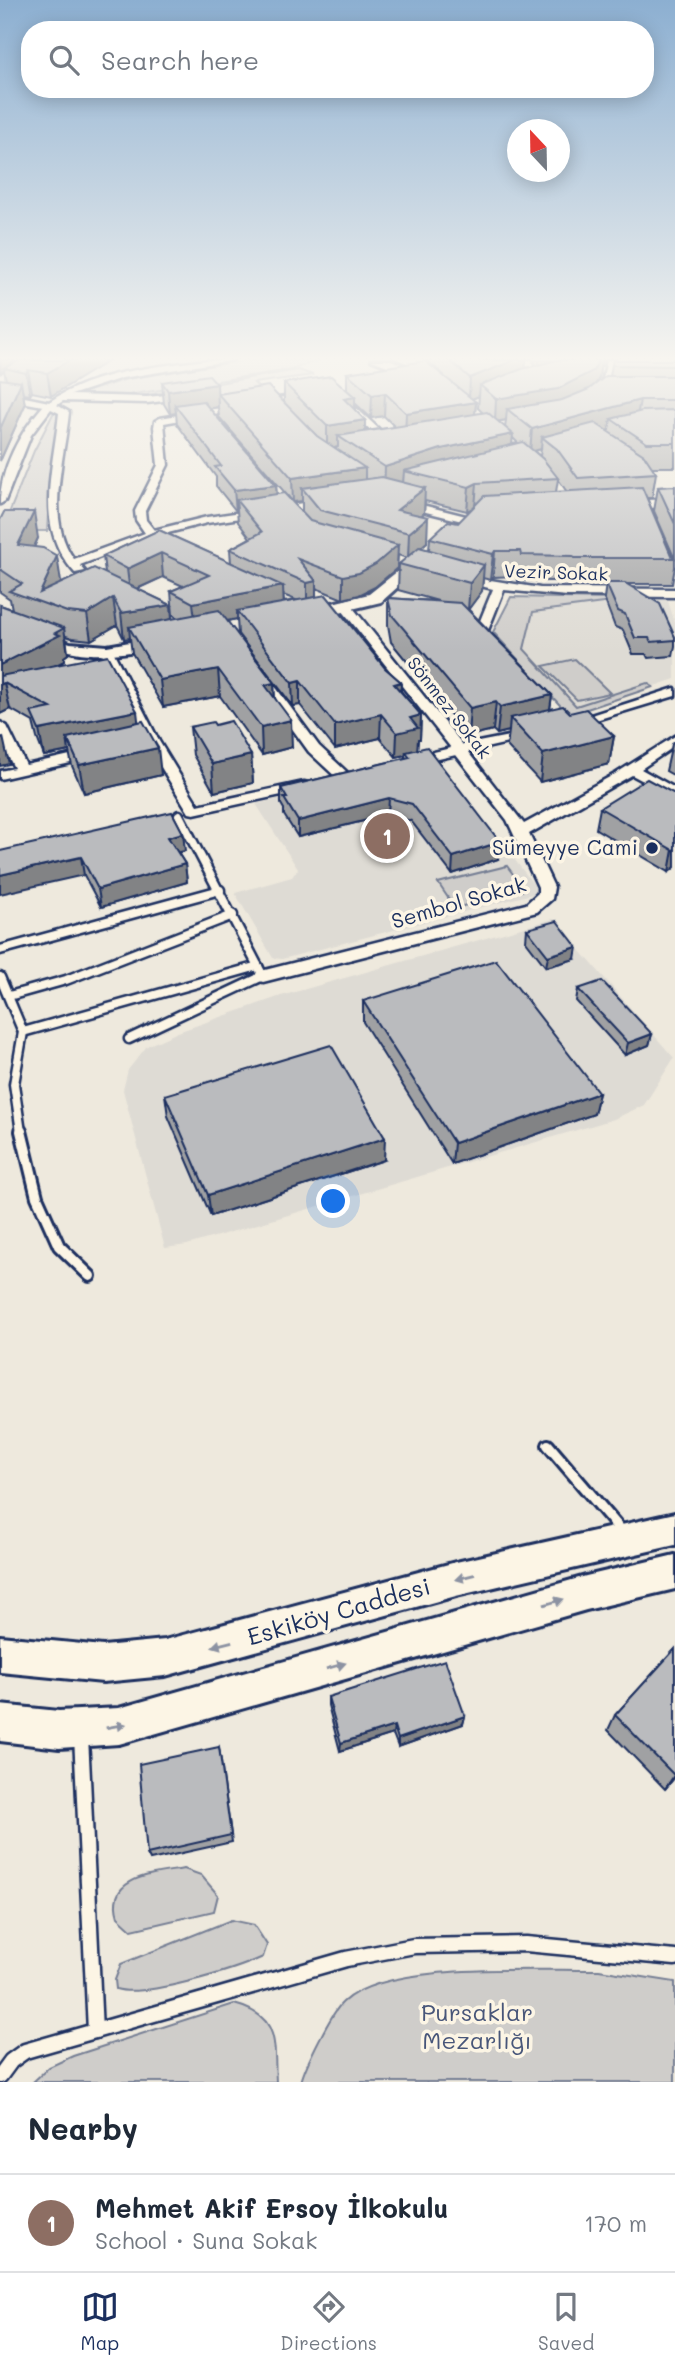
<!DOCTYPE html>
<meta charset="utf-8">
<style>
:root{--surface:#fff;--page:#f2f2f3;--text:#1f2937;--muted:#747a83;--line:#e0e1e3;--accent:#1b2f5e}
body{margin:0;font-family:Mali,sans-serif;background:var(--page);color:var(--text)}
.compass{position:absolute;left:507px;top:119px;width:63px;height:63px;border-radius:50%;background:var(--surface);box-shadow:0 4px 18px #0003;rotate:338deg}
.you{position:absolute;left:334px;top:1202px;width:24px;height:24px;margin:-18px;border:5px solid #fff;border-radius:50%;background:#1a73e8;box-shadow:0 0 0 10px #1a73e833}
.badge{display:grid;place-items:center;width:46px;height:46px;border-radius:50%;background:var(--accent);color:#fff;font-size:23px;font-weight:700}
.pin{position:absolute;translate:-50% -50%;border:4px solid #fff;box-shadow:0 2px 7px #0006}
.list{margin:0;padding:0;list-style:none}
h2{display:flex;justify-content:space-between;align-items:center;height:91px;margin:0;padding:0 28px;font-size:30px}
h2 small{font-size:23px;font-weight:400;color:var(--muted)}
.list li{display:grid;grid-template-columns:46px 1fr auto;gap:21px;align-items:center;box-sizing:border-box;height:98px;padding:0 28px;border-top:2px solid var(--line)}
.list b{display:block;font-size:26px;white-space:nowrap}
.list p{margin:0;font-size:23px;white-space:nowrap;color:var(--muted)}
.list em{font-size:23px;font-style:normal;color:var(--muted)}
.icon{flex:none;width:38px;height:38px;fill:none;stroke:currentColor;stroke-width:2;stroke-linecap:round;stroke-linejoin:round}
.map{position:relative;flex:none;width:675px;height:2082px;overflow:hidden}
.search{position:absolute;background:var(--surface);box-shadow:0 4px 18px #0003;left:21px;right:21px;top:21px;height:77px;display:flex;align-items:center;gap:18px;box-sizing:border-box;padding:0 24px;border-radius:28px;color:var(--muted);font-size:26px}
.sheet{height:189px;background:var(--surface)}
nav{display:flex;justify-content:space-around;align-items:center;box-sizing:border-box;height:98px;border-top:2px solid var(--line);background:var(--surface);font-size:19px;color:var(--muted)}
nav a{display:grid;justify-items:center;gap:4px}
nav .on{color:var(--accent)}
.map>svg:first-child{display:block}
</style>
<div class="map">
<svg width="675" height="2082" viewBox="0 0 675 2082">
<rect width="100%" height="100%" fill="#eee9dd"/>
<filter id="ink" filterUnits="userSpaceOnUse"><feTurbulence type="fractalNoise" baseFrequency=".0143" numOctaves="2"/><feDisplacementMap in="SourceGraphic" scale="14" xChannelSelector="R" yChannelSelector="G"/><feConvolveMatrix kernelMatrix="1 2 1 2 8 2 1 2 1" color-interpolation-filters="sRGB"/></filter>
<g filter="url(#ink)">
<g fill="#dedbd4">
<polygon points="511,597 537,600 667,598 675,623 675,679 569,715 493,632"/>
<polygon points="439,761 534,885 536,893 282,959 273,958 235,893 292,877 298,869 256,804"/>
<polygon points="553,919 674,1058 644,1105 614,1119 187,1245 165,1248 123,1090 128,1070 147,1046 178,1032 281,996"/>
</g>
<g fill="#cfcdca" stroke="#757e94" stroke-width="2">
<polygon points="247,360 319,360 289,370 128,395 80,394 127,379"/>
<polygon points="298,370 313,375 254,383 265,395 133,397"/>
<polygon points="54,412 59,415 59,421 50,480 47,531 2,531 34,451"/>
<polygon points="511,597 608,599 611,602 533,612 524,649 576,706 647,683 653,687 569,715 493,632"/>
<polygon points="575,659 610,693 577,700 543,666"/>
<polygon points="507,866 525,890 455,908 438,883"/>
<path d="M184,1869L201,1875L218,1895L214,1911L132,1930L118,1917C105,1876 155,1874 184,1869Z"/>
<path d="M231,1920L254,1925L267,1945L263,1957C235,1970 144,1998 116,1989L115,1980L121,1964Z"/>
<path d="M599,1970L675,1982V2082H301C305,2066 331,2013 343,2002C387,1961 539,1971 599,1970Z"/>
<path d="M234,2004C280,2016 274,2041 276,2082H33L49,2067L73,2056Z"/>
</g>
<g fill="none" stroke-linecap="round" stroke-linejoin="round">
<defs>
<g id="lane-far2">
<polyline points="0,950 220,890"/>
<polyline points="0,977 23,1032 14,1084 21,1132"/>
<polyline points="9,996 66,980 233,915"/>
<polyline points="23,1032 258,966"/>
<polyline points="129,1039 263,976 179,815"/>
</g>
<g id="lane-far1">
<polyline points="21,1131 37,1197 59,1246 90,1276"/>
<polyline points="548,1445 624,1534"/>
</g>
<g id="lane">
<polyline points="81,1736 95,2031"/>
<polyline points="0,2076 11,2061 25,2051 346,1959 414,1946 526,1944 675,1958"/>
</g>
<g id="street">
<path d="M207,360H233L122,378L71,395L147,397L185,393L190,396L188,398L147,403L63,401L57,405L69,412C65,458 44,518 74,559L145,533L136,520L135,511L158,465L154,427L155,421L160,418L308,393L313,396L164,423L168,465L145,511L146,520L154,530L207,517L324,500L329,503L328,505L207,523L160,535L165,540L163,542H155L151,538L80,565L85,571L75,573C33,527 53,471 59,413L51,409L31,435L5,501L0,504C0,469 20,432 43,406L0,398V392L49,402C95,371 153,367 207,360Z"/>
<polygon points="524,360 532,360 534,381 526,379"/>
<polygon points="607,360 615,360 611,385 601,398 595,398 601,385"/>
<polygon points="346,404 352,404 395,444 395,448 389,448 346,408"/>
<polygon points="402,500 470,517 471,519 466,522 398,505 397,503"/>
<polygon points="460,575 540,588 675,589 675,597 567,596 504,590 487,633 495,644 489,648 485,647 475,633 493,589 456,580 456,576"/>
<polygon points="342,604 350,604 463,745 534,731 534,737 468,752 524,824 615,774 675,736 675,746 641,769 675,788 675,798 632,775 529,834 554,887 552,899 537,912 263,982 257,980 255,976 257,972 526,904 538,893 538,887 507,820 456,755 413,765 406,761 408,758 451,748 342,610"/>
<polygon points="107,647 113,651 159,741 198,805 304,782 309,783 309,789 194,814 189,813 145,741 101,651"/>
<polygon points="261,673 266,674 319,746 349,774 349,780 339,780 309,752 255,677"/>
<polygon points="675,688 675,696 573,727 566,723"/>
<polygon points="0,722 7,726 26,765 92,750 99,754 97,757 0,779 0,771 14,768 0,740"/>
</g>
<g id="secondary">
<polygon points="372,360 391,360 434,377 424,380"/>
<polygon points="675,499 675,507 616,509 609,505 616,501"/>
<polygon points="423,551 431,556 429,559 381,602 306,620 298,615 300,611 369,594"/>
<path d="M0,615L70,643L107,646L164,636L173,641C166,648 152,648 142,650C80,661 57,650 0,626Z"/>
<polygon points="675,1513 675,1545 456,1596 165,1676 103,1682 0,1672 0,1636 103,1646 165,1640 456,1562"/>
<polygon points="675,1555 675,1589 586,1610 119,1744 59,1748 0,1741 0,1705 59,1711 119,1708 586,1576"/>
</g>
</defs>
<use href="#lane-far2" stroke="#1b2f5e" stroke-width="13"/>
<use href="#lane-far1" stroke="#1b2f5e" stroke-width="16"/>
<use href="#lane" stroke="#1b2f5e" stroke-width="19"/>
<use href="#street" stroke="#1b2f5e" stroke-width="5"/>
<use href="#secondary" stroke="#1b2f5e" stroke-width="6"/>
<use href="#lane-far2" stroke="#fcf5e5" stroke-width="8"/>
<use href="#lane-far1" stroke="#fcf5e5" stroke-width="10"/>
<use href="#lane" stroke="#fcf5e5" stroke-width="14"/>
<use href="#street" fill="#fcf5e5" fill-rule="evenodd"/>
<use href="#secondary" fill="#fcf5e5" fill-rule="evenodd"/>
</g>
<g fill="#a0a1a3" stroke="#1b2f5e" stroke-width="2" fill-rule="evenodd">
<polygon points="0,360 8,366 110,360 51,396 32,392 30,395 23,394 25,405 1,459 6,380 4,370 1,373 0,372"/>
<path d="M426,360H526L525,368L535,366L534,360H605L602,366H600L599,378L595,384L610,376L612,365L675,360V467H651L656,473L652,498H647L671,555L674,557L654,511L658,487L675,486V567L672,584H627L675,637V646L673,656L648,658L646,654H633L623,630L615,627L604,598L606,584H571L570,581H518L517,576L493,577L490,580L483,578L482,591L468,609L552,695L550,709L570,713L614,736L609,764L540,782L507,746L509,731L497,734L493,730L468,736L391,642L388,625V598L438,601L398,590L399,564L407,558L398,555L397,568L375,587L359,595L343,599L316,588V596L385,668L401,682V691L421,715L420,739H418L417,749L498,859L452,874L411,821L388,815L298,837L284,815V809L281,804V788L405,758V755L396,757L380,738L335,749L300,705L293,706L238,634L237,619L227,621L274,683L275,698L292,747L262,755L220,696L163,707L132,653L130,638L124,639L117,625L91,640L72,638L66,636L68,654L64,657V661L58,665L138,722L161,775L84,793L72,766L69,751L44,756L37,738L33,722L10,709L0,714V605L12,609L10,599L0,592V520L38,538L34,547L61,582L60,584L105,573L103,556L159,530L231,563L230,549L250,538L238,522L237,510L236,511L216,486V477L177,424L176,413L170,414L164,404L162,382L218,394L284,402V383L347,390V373L444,377V375ZM479,396L478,408L483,413L475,414L476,402L472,399ZM355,403L371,418L384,416L395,427L365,431L355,410ZM218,407L219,417L293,502L302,501V513L277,494L276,485L209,408ZM506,420L505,428L498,422ZM512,438H513L518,443L512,444ZM541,449L540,456L534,451ZM558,479L567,492H556ZM425,501L467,511L473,508L458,523L430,538L429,550L420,548L427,542L422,515L424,513ZM163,577L183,586L171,591L173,615L178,618L172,619L171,605L137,589ZM283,595L296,600L284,602Z"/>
<polygon points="215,725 251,755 253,783 214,792 193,755 190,727"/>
<polygon points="675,742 675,776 666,771 672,744"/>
<polygon points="675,794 675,867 669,872 596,829 600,808"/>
<polygon points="0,851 185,851 178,853 185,864 187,882 101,907 84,875"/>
<polygon points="527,929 575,959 546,967 526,941"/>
<polygon points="578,989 652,1034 649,1045 625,1055 576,1001"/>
<polygon points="363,1001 599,1093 594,1114 452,1164 363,1022"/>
<polygon points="165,1095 384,1160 211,1216 168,1116"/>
<polygon points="675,1649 675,1777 665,1789 608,1730 615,1715"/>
<polygon points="328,1697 465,1716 463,1724 398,1747 393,1734 340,1751 328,1705"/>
<polygon points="219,1747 232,1842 150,1860 147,1854"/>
</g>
<g fill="#828385" stroke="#1b2f5e" stroke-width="2">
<polygon points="0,360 15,360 6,369 4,368 4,370 1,373"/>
<polygon points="70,360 110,360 51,396 47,373"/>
<polygon points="515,360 526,360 524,377 480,385 479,396 469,400 470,378"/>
<polygon points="539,360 570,360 537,374"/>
<polygon points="599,360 601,360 599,378 590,394 555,412 507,409 506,420 495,422 496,399"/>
<polygon points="28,370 32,392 30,395 26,373"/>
<polygon points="21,382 25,405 0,461 0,429"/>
<polygon points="217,384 218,407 181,413 175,405 176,413 170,414 168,391"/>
<polygon points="385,393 384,416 371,418 372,395"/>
<polygon points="355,397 355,421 344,399"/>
<polygon points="640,400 636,422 611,419 609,430 553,446 542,437 541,449 530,452 532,429"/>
<polygon points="476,402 474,425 405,436 406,413"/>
<polygon points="365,420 365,443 338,436 338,447 327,449 327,426"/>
<polygon points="513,434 511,457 404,471 403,484 384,490 385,467 441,449"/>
<polygon points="365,468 365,492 302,488 302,501 293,502 292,478"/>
<polygon points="477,483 475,507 467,511 469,487"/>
<polygon points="276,485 277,505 236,500 237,510 236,511 234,490"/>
<polygon points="425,488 424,513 402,531 397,510"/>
<polygon points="34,512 38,538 23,571 18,545"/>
<polygon points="428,517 427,542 408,558 409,533"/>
<polygon points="398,545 397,568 375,587 359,595 343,599 343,576"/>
<polygon points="495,551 493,577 490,580 493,554"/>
<polygon points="161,553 163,577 130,592 127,569"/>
<polygon points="57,556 61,582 50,606 40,593"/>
<polygon points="484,565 482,591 468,610 470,583"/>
<polygon points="316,581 316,604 307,606 307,583"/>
<polygon points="283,586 284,610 237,611 237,619 196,627 193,603"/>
<polygon points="113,598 117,625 91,640 87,614"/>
<polygon points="171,605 173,632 129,627 130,638 124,639 121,613"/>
<polygon points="64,628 68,654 64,657 64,661 13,687 4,683 10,709 0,714 0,665"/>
<polygon points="218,669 220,696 163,707 160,680"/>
<polygon points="300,681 300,705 293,706 292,683"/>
<polygon points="401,682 400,705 394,684"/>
<polygon points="274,683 275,710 265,685"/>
<polygon points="552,695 548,722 510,718 509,731 497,734 500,707"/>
<polygon points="496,702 493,730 468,736 470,708"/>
<polygon points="137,711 140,737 67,738 69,751 44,756 39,730"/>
<polygon points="381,714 380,738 335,749 335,725"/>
<polygon points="421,715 420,739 418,739 417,752 406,752 405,755 396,757 397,733 410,718"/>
<polygon points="291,720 292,747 262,755 261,727"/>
<polygon points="614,736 609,764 540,782 543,754"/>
<polygon points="3,737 9,764 0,766 0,738"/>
<polygon points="158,748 161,775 84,793 79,765"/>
<polygon points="251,755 253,783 214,792 212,764"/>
<polygon points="389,798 388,815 298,837 298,821"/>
<polygon points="183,833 185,851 170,854 168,837"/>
<polygon points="500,842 498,859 452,874 453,857"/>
<polygon points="675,849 675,867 669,872 673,850"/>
<polygon points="81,857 84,875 0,894 0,875"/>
<polygon points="185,864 187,882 101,907 98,889"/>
<polygon points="577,947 575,959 546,967 548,956"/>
<polygon points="652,1034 649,1045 625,1055 628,1043"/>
<polygon points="599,1093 594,1114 452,1164 454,1143"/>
<polygon points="385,1138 384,1160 211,1216 208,1195"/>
<polygon points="465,1716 463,1724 398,1747 398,1739"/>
<polygon points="394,1726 393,1734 340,1751 341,1743"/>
<polygon points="675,1774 675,1777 665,1789"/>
</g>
<g fill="#babbbe" stroke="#1b2f5e" stroke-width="2">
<polygon points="20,360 70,360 47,373 28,370 26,373 4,368"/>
<polygon points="449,360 515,360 470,378"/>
<polygon points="557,360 599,360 593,371 558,389 496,399 480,385 522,369"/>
<polygon points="613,360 675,360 675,366 612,365"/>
<polygon points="425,361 476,402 406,413 385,393 372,395 347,373"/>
<polygon points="209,375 217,384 168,391 162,382"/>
<polygon points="331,376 355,397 344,399 365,420 327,426 284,383"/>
<polygon points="606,376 675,376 675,400 640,400 532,429 507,409 562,400 589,389"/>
<polygon points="0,379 21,382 0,429"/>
<polygon points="268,386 317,436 365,468 292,478 218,394"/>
<polygon points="203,401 276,485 234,490 215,467 221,466 175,405"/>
<polygon points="675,410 675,443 647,443 611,419 642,411"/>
<polygon points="487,412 513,434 441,449 385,467 338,436"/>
<polygon points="595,423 644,455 656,473 578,478 557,449 542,437"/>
<polygon points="523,442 543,459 558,478 477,483 469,487 404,471"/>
<polygon points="382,477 425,488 397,510 428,517 409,533 320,510 302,488"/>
<polygon points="675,486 675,524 658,487"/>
<polygon points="642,487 671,555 675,558 574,558 573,556 521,555 520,551 495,551 493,554 430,538 448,521 458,523 484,496"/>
<polygon points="284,493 310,521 398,545 376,564 359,573 343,576 298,559 316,581 307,583 230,549 262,532 236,500"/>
<polygon points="4,512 34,512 18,545 43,548 57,556 40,593 94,568 171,605 121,613 113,598 87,614 67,612 9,591 22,584 0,569 0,520"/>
<polygon points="159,530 283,586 193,603 171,591 209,575 161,553 127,569 103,556"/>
<polygon points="419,547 484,565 470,583 399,564"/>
<polygon points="606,583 625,583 660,604 675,637 675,640 651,642 649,638 635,638 625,614 618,611"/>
<polygon points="326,595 385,668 401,682 394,684 421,715 410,718 418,728 397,733 381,714 335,725 300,681 292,683 237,611"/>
<polygon points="388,598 461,603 552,695 500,707 496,702 470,708 392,615"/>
<polygon points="0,605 64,628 55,633 60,635 0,665"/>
<polygon points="219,610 274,683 265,685 291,720 261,727 218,669 160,680 129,627"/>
<polygon points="107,655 137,711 39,730 31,712 51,708 4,683 0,685 0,676"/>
<polygon points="563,706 570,713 586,709 614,736 543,754 510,718"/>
<polygon points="143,721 158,748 79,765 67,738"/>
<polygon points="231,721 251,755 212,764 190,727 213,722 215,725"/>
<polygon points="427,747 500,842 453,857 412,804 389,798 298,821 284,798 287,798 281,788 410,757 406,752"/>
<polygon points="647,779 675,794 675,849 673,850 600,808"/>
<polygon points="172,812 183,833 168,837 185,864 98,889 81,857 0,875 0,851"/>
<polygon points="557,921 577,947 548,956 527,929"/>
<polygon points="496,960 599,1093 454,1143 363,1001"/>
<polygon points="602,981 652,1034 628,1043 578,989"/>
<polygon points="331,1045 385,1138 208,1195 165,1095"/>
<polygon points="675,1649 675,1774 674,1775 615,1715"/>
<polygon points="445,1660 465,1716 398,1739 394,1726 341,1743 328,1697"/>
<polygon points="219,1747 231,1835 147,1854 139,1764"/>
</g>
<defs><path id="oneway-solid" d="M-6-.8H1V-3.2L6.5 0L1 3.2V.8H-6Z" transform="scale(1.75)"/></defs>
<g fill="#8c92a2">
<use href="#oneway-solid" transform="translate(465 1577) rotate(166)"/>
<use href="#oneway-solid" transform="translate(554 1602) rotate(-16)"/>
<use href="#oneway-solid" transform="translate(222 1644) rotate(166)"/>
<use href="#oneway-solid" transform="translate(336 1666) rotate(-16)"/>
<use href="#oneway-solid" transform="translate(116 1726) rotate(-10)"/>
</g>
</g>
<linearGradient id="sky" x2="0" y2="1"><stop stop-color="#8cafd1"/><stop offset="0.55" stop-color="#f7f5f0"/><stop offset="1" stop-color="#f7f5f0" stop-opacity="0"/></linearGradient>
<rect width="675" height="652" fill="url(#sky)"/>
<circle fill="#1b2f5e" stroke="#fcf5e5" stroke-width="2.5" cx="652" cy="848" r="7"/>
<g text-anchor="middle" stroke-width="7" stroke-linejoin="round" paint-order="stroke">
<g font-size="18" fill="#1b2f5e" stroke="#fcf5e5">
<text transform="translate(556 573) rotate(2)" y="6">Vezir Sokak</text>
<text transform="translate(449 708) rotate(52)" y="6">Sönmez Sokak</text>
</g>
<g font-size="21" fill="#1b2f5e" stroke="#fcf5e5" text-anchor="end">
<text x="638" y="855">Sümeyye Cami</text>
</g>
<g font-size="21" fill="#1b2f5e" stroke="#fcf5e5">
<text transform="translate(459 903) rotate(-16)" y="7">Sembol Sokak</text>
</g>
<g font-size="24" fill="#1b2f5e" stroke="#fcf5e5">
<text transform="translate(339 1612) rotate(-16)" y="8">Eskiköy Caddesi</text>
</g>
<g font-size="24" fill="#485679" stroke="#fcf5e5">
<text x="477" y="2021">Pursaklar<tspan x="477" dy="28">Mezarlığı</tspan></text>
</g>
</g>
</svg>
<svg class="compass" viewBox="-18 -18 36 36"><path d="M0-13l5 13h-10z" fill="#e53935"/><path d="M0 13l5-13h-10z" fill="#747a83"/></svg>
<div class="you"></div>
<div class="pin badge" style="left:387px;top:836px;background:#8d6e63">1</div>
<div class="search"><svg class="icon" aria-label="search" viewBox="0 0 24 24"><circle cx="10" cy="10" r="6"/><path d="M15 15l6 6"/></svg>Search here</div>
</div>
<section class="sheet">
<h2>Nearby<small></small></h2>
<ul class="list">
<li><span class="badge" style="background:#8d6e63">1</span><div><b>Mehmet Akif Ersoy İlkokulu</b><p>School · Suna Sokak</p></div><em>170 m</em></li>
</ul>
</section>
<nav>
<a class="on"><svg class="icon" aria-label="map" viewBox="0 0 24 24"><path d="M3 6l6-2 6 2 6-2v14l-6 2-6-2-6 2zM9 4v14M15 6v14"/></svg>Map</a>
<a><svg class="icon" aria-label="directions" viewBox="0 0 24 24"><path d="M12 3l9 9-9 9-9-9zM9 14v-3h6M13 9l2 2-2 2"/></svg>Directions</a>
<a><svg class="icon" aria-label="saved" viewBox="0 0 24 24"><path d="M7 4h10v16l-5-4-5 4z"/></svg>Saved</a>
</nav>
